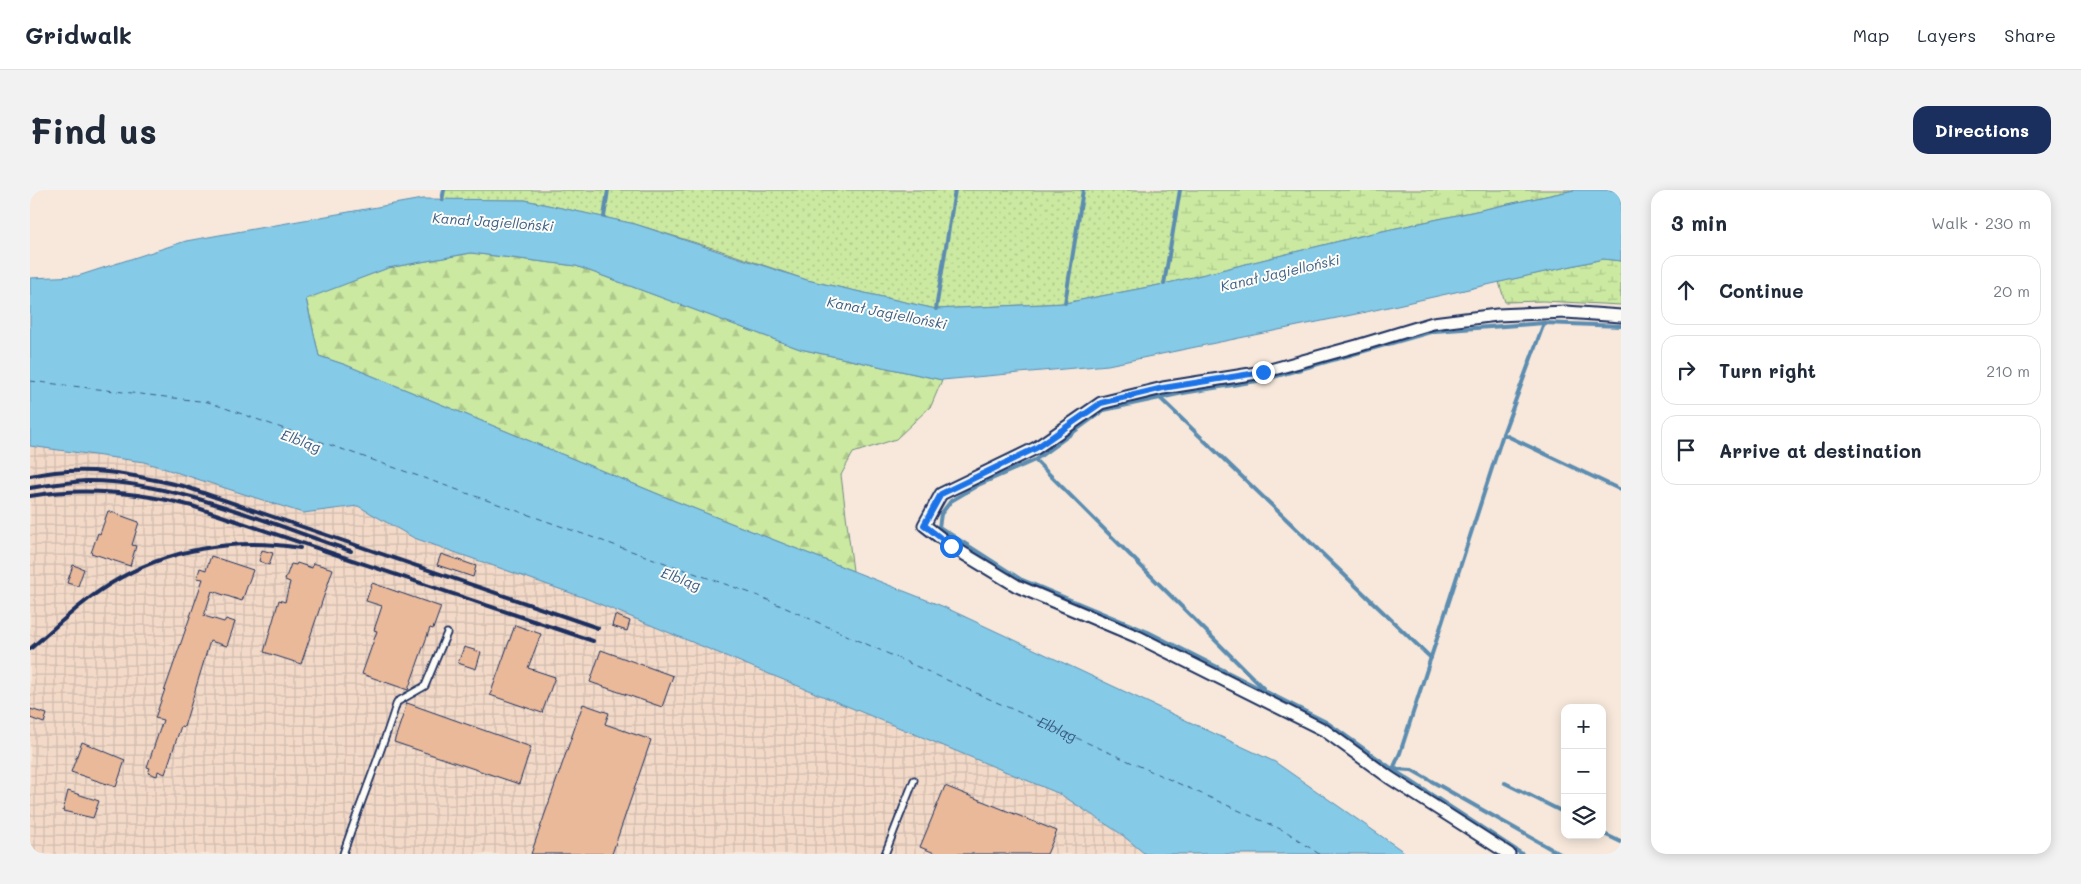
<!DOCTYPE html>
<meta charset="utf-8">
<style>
:root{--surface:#fff;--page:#f2f2f3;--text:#1f2937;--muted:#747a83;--line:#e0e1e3;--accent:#1b2f5e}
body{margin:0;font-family:Mali,sans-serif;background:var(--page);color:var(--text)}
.controls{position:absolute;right:15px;bottom:15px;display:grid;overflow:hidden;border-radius:10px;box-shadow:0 2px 12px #0003}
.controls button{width:45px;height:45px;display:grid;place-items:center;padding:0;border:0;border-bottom:1px solid var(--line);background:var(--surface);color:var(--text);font:25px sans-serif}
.stop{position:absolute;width:15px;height:15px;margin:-11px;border:4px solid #1a73e8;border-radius:50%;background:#fff}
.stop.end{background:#1a73e8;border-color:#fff;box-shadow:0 1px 5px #0008}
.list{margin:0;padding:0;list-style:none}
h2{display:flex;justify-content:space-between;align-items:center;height:65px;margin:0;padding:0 20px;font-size:21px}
h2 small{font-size:16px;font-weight:400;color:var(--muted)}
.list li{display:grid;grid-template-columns:32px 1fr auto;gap:15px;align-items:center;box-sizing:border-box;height:70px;margin:0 10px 10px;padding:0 10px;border:1px solid var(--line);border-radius:15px}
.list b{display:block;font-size:19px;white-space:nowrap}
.list em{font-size:16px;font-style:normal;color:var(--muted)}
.icon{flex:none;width:28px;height:28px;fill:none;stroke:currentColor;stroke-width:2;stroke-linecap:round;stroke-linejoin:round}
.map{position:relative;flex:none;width:1591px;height:664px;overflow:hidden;border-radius:15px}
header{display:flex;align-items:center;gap:30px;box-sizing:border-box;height:70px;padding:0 25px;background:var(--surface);border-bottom:1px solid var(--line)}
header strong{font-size:24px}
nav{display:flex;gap:28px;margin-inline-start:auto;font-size:18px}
.intro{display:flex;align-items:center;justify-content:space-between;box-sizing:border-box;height:120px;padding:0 30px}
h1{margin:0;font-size:35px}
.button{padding:12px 22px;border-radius:15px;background:var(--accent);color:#fff;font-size:18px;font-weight:700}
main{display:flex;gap:30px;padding:0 30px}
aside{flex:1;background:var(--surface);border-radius:15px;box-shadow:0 2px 12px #0003}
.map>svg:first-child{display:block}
</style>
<header>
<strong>Gridwalk</strong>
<nav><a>Map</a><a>Layers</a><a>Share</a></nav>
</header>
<div class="intro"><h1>Find us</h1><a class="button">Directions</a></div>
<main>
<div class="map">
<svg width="1591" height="664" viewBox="0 0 1591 664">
<defs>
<pattern id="industrial-grid" width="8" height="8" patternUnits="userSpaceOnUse" patternTransform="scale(1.25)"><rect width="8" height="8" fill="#f3dac8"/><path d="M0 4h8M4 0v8" fill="none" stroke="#d0bbae"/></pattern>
<pattern id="grass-dots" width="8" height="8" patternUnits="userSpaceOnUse" patternTransform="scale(1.25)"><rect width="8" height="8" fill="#cbe9a0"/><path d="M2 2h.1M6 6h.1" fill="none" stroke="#aec88c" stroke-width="1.8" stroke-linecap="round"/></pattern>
<pattern id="forest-firs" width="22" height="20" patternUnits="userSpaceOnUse" patternTransform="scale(1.25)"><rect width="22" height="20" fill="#cbe9a0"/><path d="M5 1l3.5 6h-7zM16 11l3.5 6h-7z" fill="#aec88c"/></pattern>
<pattern id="wetland-marsh" width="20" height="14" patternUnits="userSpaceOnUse" patternTransform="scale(1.25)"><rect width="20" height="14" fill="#cbe9a0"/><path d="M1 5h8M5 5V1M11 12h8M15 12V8" fill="none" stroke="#aec88c"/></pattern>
</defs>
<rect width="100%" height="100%" fill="#f7e8db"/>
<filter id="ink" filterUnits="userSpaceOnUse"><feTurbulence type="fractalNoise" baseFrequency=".02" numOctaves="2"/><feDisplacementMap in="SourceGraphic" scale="10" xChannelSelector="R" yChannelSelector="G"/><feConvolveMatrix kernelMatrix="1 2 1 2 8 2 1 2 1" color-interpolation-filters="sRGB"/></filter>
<g filter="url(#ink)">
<polygon fill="url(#industrial-grid)" points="0,256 114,272 273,323 328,316 384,348 555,408 1030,604 1091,644 1115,664 0,664"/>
<polygon fill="url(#grass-dots)" stroke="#738c7f" points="414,0 1150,0 1134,94 1035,113 906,119 777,90 689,60 605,34 581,29 495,10 412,10"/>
<polygon fill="url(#forest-firs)" stroke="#738c7f" points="441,63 546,76 770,159 912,190 901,216 866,249 823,263 811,285 823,381 645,311 316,175 289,166 276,108 358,78"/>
<g fill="url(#wetland-marsh)" stroke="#738c7f">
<polygon points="1150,0 1544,0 1334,45 1135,94"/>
<polygon points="1573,69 1591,71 1591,115 1513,111 1475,112 1469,92"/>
</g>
<polygon fill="#85cae6" stroke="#5b8cb0" points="1544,0 1591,0 1591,71 1573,69 1336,122 1078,175 912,190 770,159 546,76 441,63 358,78 276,109 289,166 316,175 645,311 912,416 1245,572 1377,664 1115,664 1091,644 1030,604 555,408 384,348 328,316 273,323 114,272 0,256 0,88 48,86 156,51 392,9 495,10 605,34 777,90 906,119 1035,113 1134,94 1334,45"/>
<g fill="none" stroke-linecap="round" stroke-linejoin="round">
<g stroke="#5b8cb0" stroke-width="4">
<polyline points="412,10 414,0"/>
<polyline points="574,27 578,0"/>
<polyline points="1134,94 1150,0"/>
<polyline points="1035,113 1053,0"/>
<polyline points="906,119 925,0"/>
<polyline points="1130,208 1401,468"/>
<polyline points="1473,244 1514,133 1591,136"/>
<polyline points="1005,270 1233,498"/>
<polyline points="1475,593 1535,623"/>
<polyline points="1572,643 1591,652"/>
<polyline points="1492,664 1365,581 1296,532 1118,442 990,389 909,337 911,324 921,311 948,295 1005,270 1074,220 1153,203 1233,190 1404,141 1514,133"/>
<polyline points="1530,664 1382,580 1363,579 1370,563 1473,244 1591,300"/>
</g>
<path stroke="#3b5e87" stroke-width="1" stroke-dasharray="6 5" stroke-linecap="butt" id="s1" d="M0,191L178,212L729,406L1257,642L1289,664"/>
</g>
<g fill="#e9b99a" stroke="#1b2f5e">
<polygon points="78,321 109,332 102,355 106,356 100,376 61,363 68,343 70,344"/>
<polygon points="232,360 243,363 239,375 229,371"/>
<polygon points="411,364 446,376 443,387 407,375"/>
<polygon points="181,366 223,380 212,411 182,401 174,426 194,432 196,429 205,432 197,456 180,451 154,537 151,536 135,584 128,581 127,586 118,583 120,578 117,577 133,530 125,528 173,389 167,388 170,378 176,380"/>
<polygon points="267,373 282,378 283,373 303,379 271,474 234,462 249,410 255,412 260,392 255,390 261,374 266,375"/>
<polygon points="43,375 54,379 48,396 37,393"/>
<polygon points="342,393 411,417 403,439 400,438 378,500 332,484 347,441 344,440 352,416 336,411"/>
<polygon points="585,425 600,431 597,441 582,436"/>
<polygon points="485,435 511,444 498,478 525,487 512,523 460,505"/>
<polygon points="434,457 451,462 446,479 428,473"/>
<polygon points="571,460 643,486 632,517 560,492"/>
<polygon points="377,513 501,557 489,594 364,552"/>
<polygon points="553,514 579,523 575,534 621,550 582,664 501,664"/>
<polygon points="0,519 17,524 14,533 0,528"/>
<polygon points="52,552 95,570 86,597 41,582"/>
<polygon points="915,596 1027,641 1017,664 907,664 890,657"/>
<polygon points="38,601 69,611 63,628 33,621"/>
</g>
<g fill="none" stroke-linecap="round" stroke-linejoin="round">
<defs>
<g id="service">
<path d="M313,664C330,613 351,564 367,512L395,496L417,443"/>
<polyline points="855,664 884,590"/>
</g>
<polyline id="minor" points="1479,664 1360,588 1294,540 1108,447 987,396 921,356 894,335 911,304 1006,258 1071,213 1133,198 1233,182 1327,156 1403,133 1467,125 1536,122 1591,126"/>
</defs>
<use href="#service" stroke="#1b2f5e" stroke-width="9"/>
<use href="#minor" stroke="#1b2f5e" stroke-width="15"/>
<use href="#service" stroke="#fdfcf7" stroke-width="5.5"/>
<use href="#minor" stroke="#fdfcf7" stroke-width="11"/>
<g stroke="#1b2f5e" stroke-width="4">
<path d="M0,286C55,274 100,284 153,296L568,438"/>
<path d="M0,298C19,295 38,292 57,291C141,290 241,334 321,361"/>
<path d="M0,306C55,297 108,302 162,316L563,451"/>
<path d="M0,459C26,437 51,412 80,394C136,359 205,347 270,358"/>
</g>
</g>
</g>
<g fill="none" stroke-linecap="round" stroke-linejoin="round" filter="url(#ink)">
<polyline stroke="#1a73e8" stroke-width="6" points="921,356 894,335 911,304 1006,258 1071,213 1133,198 1233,182"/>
</g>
<g text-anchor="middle" stroke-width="4" stroke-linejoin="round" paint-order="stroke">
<g font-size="14" font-style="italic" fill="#3b5e87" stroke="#fdfcf7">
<text transform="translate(463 32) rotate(4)" y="5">Kanał Jagielloński</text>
<text transform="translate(1250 83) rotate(-13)" y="5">Kanał Jagielloński</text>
<text transform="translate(857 123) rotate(11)" y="5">Kanał Jagielloński</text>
<text transform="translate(271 251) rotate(20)" y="5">Elbląg</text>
<text transform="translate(651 389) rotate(20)" y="5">Elbląg</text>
<text dy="5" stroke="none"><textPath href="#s1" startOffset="1090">Elbląg</textPath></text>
</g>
</g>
</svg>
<div class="controls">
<button>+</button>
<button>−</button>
<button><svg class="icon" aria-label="layers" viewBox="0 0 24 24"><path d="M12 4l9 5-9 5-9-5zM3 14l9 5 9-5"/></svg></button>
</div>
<div class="stop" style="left:921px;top:356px"></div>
<div class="stop end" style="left:1233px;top:182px"></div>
</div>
<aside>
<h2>3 min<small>Walk · 230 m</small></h2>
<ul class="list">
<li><svg class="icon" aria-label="ahead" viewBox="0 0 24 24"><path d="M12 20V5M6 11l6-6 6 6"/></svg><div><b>Continue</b></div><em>20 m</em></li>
<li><svg class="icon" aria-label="right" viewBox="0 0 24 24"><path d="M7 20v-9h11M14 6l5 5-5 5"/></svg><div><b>Turn right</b></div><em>210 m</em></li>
<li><svg class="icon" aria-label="arrive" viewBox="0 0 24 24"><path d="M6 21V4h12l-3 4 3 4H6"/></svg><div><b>Arrive at destination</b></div></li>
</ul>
</aside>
</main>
